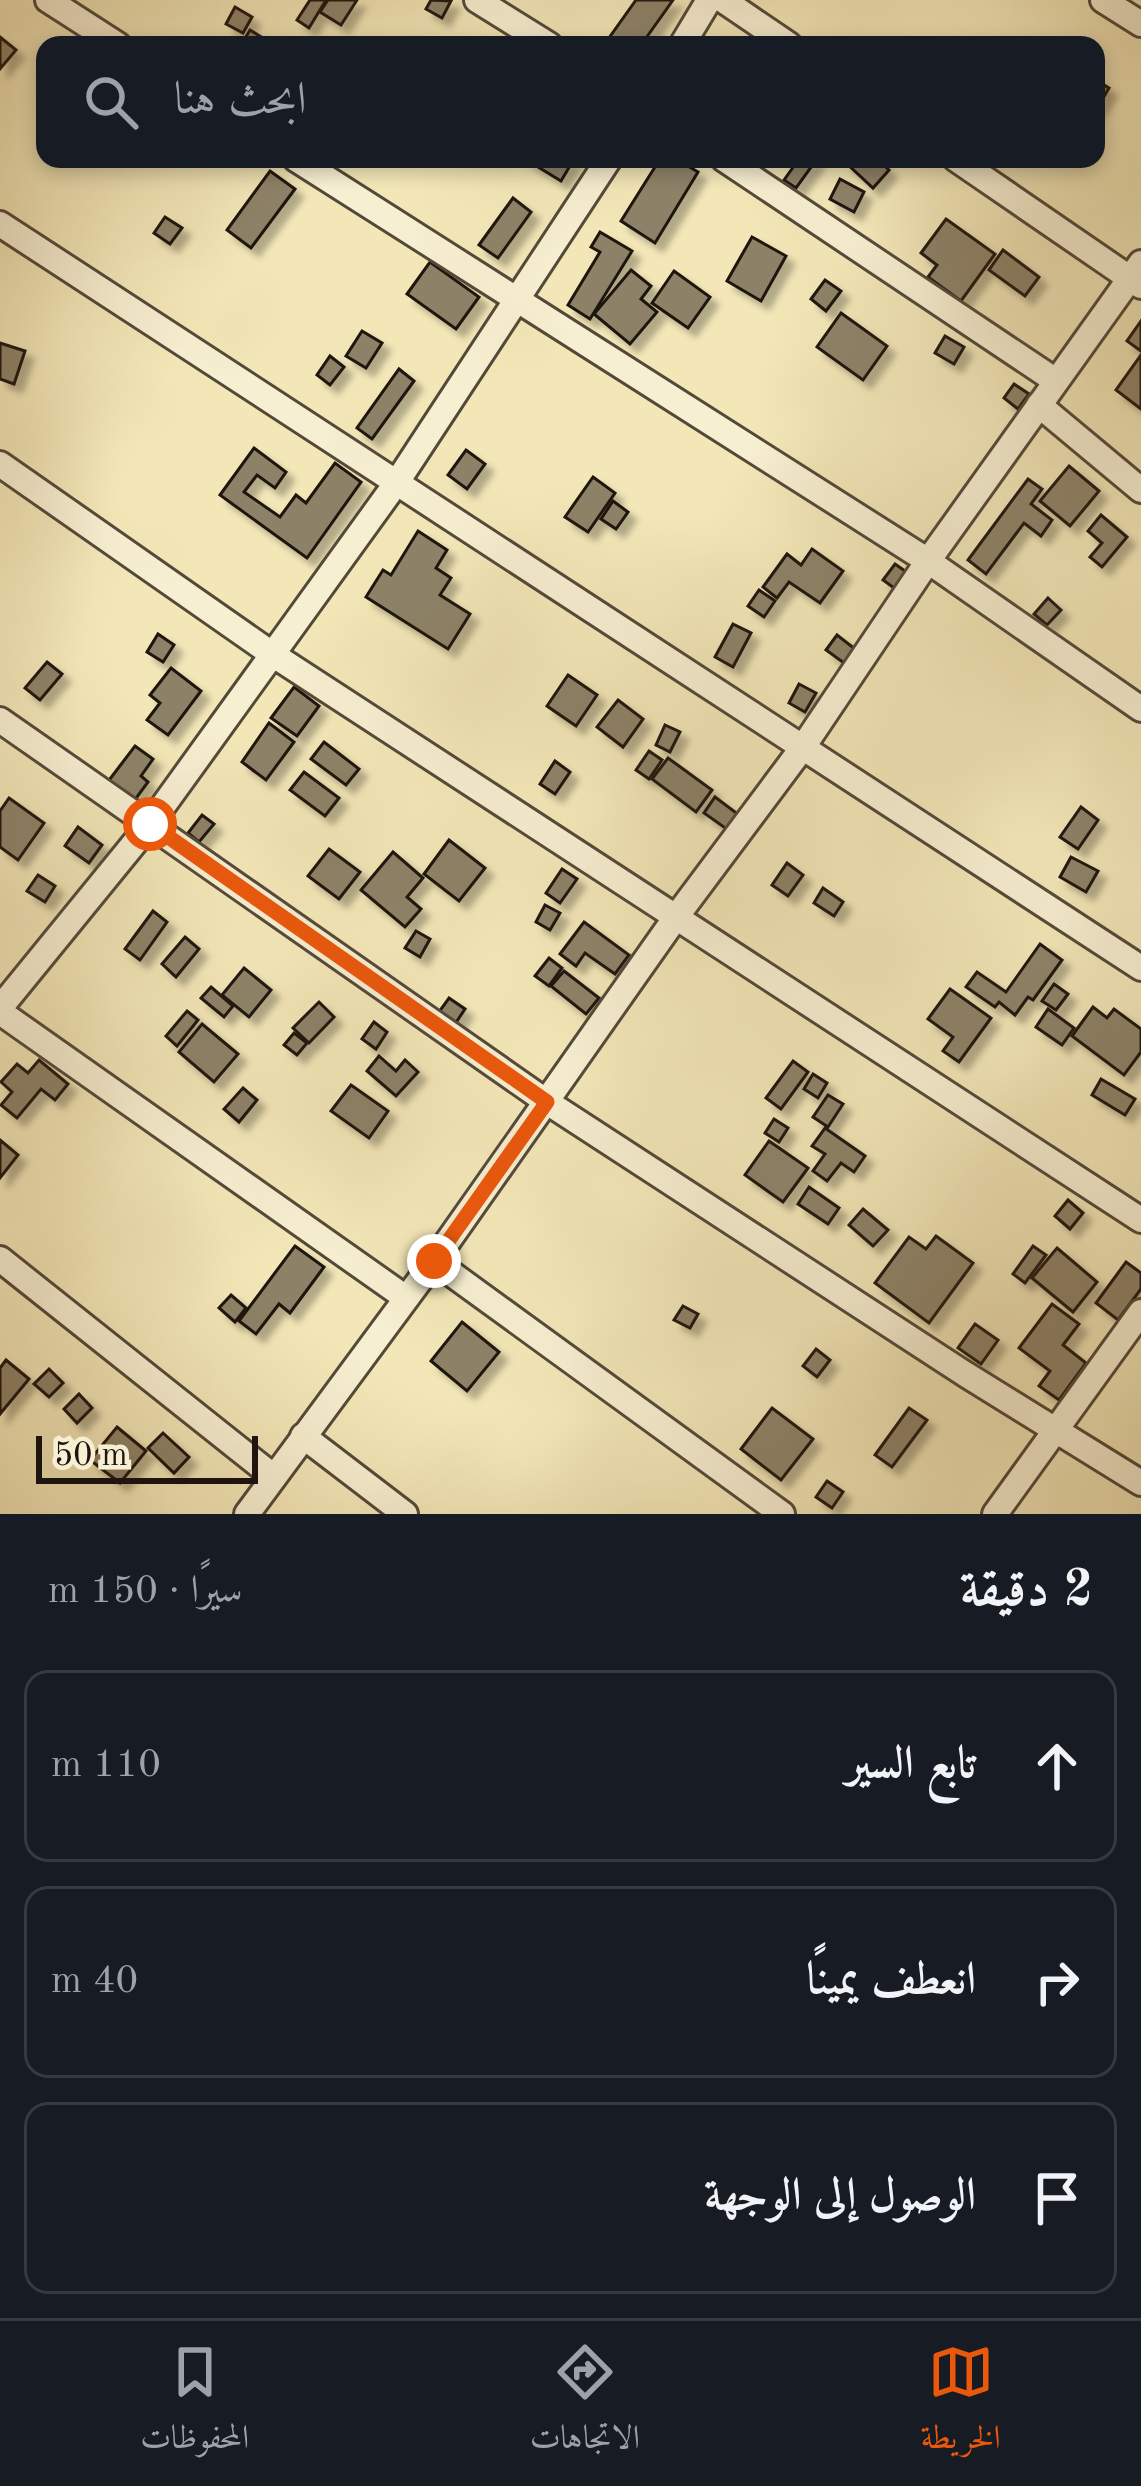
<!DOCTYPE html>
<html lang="ar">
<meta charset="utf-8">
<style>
:root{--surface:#171b24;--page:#242831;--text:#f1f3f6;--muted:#9ea1a6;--line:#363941;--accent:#ea580c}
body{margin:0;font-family:"Old Standard TT",Amiri,serif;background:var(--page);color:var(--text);direction:rtl}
.scale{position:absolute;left:36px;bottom:30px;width:222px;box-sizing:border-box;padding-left:12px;border:6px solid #1f140f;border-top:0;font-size:33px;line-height:42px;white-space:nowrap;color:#1f140f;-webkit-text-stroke:9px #f7efd1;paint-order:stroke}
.stop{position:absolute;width:36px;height:36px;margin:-27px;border:9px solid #ea580c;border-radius:50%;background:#fff}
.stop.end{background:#ea580c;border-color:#fff;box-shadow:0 3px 12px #0008}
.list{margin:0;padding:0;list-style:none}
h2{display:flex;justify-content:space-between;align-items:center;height:156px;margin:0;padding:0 48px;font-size:51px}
h2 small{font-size:39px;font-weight:400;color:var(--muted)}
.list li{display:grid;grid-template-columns:78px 1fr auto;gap:36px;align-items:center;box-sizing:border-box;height:192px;margin:0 24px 24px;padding:0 24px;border:3px solid var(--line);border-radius:24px}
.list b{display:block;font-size:45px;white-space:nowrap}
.list em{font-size:39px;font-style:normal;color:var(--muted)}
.icon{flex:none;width:66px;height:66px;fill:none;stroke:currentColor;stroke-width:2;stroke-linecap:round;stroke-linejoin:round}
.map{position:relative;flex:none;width:1141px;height:1514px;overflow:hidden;direction:ltr}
.search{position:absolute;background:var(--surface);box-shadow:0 6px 18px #0003;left:36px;right:36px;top:36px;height:132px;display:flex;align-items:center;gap:30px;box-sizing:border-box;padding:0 42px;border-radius:24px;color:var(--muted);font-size:45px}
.sheet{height:804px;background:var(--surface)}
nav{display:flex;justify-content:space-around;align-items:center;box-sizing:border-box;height:168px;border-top:3px solid var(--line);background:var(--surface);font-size:33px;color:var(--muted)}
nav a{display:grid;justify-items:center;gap:6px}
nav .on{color:var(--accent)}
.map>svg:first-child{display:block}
</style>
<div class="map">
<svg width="1141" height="1514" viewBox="0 0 1141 1514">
<defs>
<filter id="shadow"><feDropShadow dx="8" dy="8" stdDeviation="3" flood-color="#0004"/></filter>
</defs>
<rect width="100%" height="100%" fill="#f3e7b8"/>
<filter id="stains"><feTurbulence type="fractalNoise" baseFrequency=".00167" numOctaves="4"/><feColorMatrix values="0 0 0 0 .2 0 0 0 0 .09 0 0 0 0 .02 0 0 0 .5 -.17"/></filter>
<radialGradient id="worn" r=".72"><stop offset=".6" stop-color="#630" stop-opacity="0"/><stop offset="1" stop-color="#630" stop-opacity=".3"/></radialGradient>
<g fill="#8d8267" stroke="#1f140f" stroke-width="3" filter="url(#shadow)">
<polygon points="310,0 326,0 309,28 297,20"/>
<polygon points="328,0 357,0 341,25 320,12"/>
<polygon points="431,0 451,1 442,18 426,9"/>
<polygon points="636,0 673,0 641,45 604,45"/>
<polygon points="235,7 252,17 243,33 226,24"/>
<polygon points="250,30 266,40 262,45 241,45"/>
<polygon points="0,37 16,50 0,69"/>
<polygon points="1096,80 1109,88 1096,110"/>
<polygon points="525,159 574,159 561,181"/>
<polygon points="660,159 676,159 698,172 655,243 621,221"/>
<polygon points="799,159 817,159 796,188 784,180"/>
<polygon points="848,159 877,159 889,170 873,188 845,162"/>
<polygon points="270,171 295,189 251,248 227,230"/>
<polygon points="840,179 864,192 854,212 830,199"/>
<polygon points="513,198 531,212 498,258 479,245"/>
<polygon points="165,217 182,228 170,244 154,233"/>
<polygon points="946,219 995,254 961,301 928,277 937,265 921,253"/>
<polygon points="600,232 632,251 590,319 568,305 600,252 591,247"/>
<polygon points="752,237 786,256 761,301 727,281"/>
<polygon points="1003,250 1039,277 1025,296 989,270"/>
<polygon points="430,262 479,297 456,329 407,294"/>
<polygon points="631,270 651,286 641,299 657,312 630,344 594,314"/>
<polygon points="674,271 710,297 688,328 652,303"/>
<polygon points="825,280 841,291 826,311 811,299"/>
<polygon points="841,313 887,346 863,380 817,347"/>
<polygon points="1141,321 1141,351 1127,341"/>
<polygon points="362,331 382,343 366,368 346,356"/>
<polygon points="945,336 964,347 954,364 935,353"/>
<polygon points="0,343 25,351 14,384 0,379"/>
<polygon points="1141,355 1141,409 1116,390"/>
<polygon points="330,356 344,367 330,385 317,375"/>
<polygon points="399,369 414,381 372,439 357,428"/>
<polygon points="1014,384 1029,394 1018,409 1004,398"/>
<polygon points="254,448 286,472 275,488 257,475 244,492 280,517 296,495 306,503 335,463 361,482 307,558 220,495"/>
<polygon points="466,450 485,464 467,489 448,475"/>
<polygon points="1069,466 1099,491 1070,526 1040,501"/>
<polygon points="593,477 615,493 588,532 565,517"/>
<polygon points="1028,479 1042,489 1031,504 1052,520 1041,536 1024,523 986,574 968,560"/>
<polygon points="613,501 628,512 616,529 601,519"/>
<polygon points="1101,515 1127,537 1102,567 1090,557 1102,543 1088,531"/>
<polygon points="418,531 447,550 436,568 451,578 440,595 470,614 448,649 366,597 383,570 391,575"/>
<polygon points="812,549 843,571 820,603 789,582 777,598 763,587 787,554 801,565"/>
<polygon points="895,564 912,576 901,593 883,580"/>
<polygon points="759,590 775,601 764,617 748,606"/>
<polygon points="1048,598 1061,610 1047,625 1034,614"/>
<polygon points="733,624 751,633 733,667 715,657"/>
<polygon points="158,634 174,645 163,662 147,652"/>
<polygon points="837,635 855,649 844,663 826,650"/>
<polygon points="47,662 62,674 40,700 25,688"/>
<polygon points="171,668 201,691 168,735 147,720 160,703 150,695"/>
<polygon points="568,675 597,695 576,726 547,706"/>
<polygon points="799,684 816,693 805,712 789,703"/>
<polygon points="294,687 319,706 297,736 271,718"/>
<polygon points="618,700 643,719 623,747 597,727"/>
<polygon points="269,723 294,742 266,780 242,762"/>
<polygon points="665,725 680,732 670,752 656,745"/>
<polygon points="324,742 359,769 346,785 311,759"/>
<polygon points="135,746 153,759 141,776 148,782 123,816 97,796"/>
<polygon points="649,751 662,760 649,779 636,770"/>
<polygon points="668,758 712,790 696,812 652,779"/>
<polygon points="555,761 570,772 555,794 540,784"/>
<polygon points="304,772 339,798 325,816 290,790"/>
<polygon points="715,797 739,815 728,830 704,813"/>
<polygon points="9,798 44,823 18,860 0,847 0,811"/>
<polygon points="1081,807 1098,820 1078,849 1060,837"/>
<polygon points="202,815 214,824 199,842 188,833"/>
<polygon points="78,827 102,845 89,863 65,846"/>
<polygon points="449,840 485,868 459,901 424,874"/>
<polygon points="329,849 360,872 339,899 308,876"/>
<polygon points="393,852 423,878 407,897 421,909 405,927 361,890"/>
<polygon points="1071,857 1098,871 1086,892 1060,877"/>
<polygon points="787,863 803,875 788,896 772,885"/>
<polygon points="562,869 577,879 560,903 546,893"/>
<polygon points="38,875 55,886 45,902 27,891"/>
<polygon points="823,888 843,902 834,916 814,903"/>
<polygon points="545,905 560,913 550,930 536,922"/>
<polygon points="153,911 167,922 140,960 125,949"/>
<polygon points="584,922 629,955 615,974 585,953 576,966 560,954"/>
<polygon points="416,931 430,939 420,957 405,948"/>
<polygon points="185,937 199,949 176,977 162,964"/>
<polygon points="1040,944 1062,960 1033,1000 1028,997 1015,1015 999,1002 995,1007 966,987 977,972 1006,992"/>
<polygon points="549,958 562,968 549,986 535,976"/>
<polygon points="244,968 271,990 249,1017 222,995"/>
<polygon points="564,971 599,998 586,1014 551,986"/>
<polygon points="1054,984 1068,994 1056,1010 1042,1001"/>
<polygon points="211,987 233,1006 224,1017 201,998"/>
<polygon points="950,989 991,1018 959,1062 943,1051 953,1037 928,1019"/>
<polygon points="449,998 465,1009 453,1027 436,1016"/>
<polygon points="319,1002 334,1017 309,1043 293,1028"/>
<polygon points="1093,1007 1107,1018 1114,1009 1141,1029 1141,1052 1124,1075 1072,1036"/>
<polygon points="1048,1009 1074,1028 1062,1045 1036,1027"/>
<polygon points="187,1011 198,1020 177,1046 166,1036"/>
<polygon points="374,1022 387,1032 376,1049 362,1039"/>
<polygon points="202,1024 238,1054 214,1082 179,1052"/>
<polygon points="294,1033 307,1043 297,1055 284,1045"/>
<polygon points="379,1056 396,1071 405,1060 418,1072 396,1096 367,1071"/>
<polygon points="39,1060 68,1084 55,1100 41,1089 17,1118 1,1105 12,1092 1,1082 17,1064 28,1073"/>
<polygon points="793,1061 808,1072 781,1109 766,1098"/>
<polygon points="813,1074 827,1083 818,1098 804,1089"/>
<polygon points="1101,1079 1135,1099 1125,1115 1092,1095"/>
<polygon points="351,1085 388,1111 369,1138 331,1111"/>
<polygon points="243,1088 257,1100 239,1122 224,1109"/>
<polygon points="828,1095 843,1104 828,1127 813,1117"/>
<polygon points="774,1119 788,1128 779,1142 765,1133"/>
<polygon points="825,1128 865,1156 854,1172 841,1163 827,1181 813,1171 825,1154 812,1146"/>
<polygon points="0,1140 18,1155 0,1178"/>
<polygon points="769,1141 808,1168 783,1202 745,1175"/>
<polygon points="809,1187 839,1208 828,1224 798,1204"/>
<polygon points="1068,1200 1083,1213 1070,1229 1055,1216"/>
<polygon points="863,1209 888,1230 873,1246 849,1225"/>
<polygon points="936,1236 973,1263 929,1323 875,1283 909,1237 926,1249"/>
<polygon points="295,1246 324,1267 290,1313 279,1304 256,1334 239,1321"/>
<polygon points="1033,1246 1046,1255 1025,1283 1013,1274"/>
<polygon points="1057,1248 1097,1282 1073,1312 1032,1278"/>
<polygon points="1126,1262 1141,1273 1141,1289 1118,1320 1096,1303"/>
<polygon points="231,1295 246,1308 235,1322 219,1308"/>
<polygon points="1052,1304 1079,1324 1063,1345 1086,1363 1059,1400 1039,1386 1050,1371 1019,1348"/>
<polygon points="683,1306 698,1314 690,1328 674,1320"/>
<polygon points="462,1322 499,1352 467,1391 431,1361"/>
<polygon points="975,1324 998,1340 981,1364 958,1348"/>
<polygon points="816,1349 830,1360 817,1377 803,1366"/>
<polygon points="6,1360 29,1379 0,1414 0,1368"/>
<polygon points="49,1369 63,1383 49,1397 34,1384"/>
<polygon points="79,1394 92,1408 77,1423 64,1409"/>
<polygon points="772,1408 813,1439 781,1480 741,1449"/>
<polygon points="909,1408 927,1420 892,1467 875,1455"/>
<polygon points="117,1427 146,1451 120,1483 90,1460"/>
<polygon points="163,1433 189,1457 174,1473 148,1448"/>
<polygon points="827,1481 843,1492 832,1508 816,1497"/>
</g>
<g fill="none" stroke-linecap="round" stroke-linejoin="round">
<defs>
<g id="street">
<polyline points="48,0 118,45"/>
<polyline points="477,0 549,45"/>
<polyline points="723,0 789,45"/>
<polyline points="1103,0 1141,24"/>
<polyline points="682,45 709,0"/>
<polyline points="296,159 928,561 1141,709"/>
<polyline points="724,159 1056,381"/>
<polyline points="956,159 1141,286"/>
<polyline points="0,224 1141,968"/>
<polyline points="1039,405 1141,490"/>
<polyline points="0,464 272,654 1141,1220"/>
<polyline points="0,720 547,1102 965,1374 1141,1483"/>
<polyline points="0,1008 150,824 397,482 609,159"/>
<polyline points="0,1012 406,1298"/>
<polyline points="0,1259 274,1477"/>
<polyline points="434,1261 782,1514"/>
<polyline points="303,1436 405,1514"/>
<polyline points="247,1514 434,1261 676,917 803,747 928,561 1141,263"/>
<polyline points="995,1514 1141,1312"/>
</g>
</defs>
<use href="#street" stroke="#544939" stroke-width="30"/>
<use href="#street" stroke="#f7efd1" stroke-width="24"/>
</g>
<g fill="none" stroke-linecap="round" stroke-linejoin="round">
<polyline stroke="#ea580c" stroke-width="15" points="150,824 547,1102 434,1261"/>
</g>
<rect width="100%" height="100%" filter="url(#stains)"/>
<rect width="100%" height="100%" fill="url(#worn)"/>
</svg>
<div class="scale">50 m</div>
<div class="stop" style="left:150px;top:824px"></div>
<div class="stop end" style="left:434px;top:1261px"></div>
<div class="search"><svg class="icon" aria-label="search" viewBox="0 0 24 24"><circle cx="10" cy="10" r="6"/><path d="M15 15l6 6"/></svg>ابحث هنا</div>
</div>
<section class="sheet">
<h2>2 دقيقة<small>سيرًا · 150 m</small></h2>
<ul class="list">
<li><svg class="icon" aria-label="ahead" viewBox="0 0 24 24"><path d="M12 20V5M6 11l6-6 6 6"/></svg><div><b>تابع السير</b></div><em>110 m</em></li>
<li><svg class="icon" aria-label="right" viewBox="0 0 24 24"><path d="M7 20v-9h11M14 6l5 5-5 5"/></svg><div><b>انعطف يمينًا</b></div><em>40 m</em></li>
<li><svg class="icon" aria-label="arrive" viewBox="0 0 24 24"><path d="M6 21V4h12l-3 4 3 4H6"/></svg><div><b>الوصول إلى الوجهة</b></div></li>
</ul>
</section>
<nav>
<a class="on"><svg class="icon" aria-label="map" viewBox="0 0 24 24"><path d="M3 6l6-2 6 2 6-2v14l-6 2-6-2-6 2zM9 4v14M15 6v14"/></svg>الخريطة</a>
<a><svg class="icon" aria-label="directions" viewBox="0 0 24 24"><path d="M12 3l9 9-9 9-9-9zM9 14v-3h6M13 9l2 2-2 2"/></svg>الاتجاهات</a>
<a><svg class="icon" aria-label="saved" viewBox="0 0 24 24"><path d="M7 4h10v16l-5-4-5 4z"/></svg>المحفوظات</a>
</nav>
